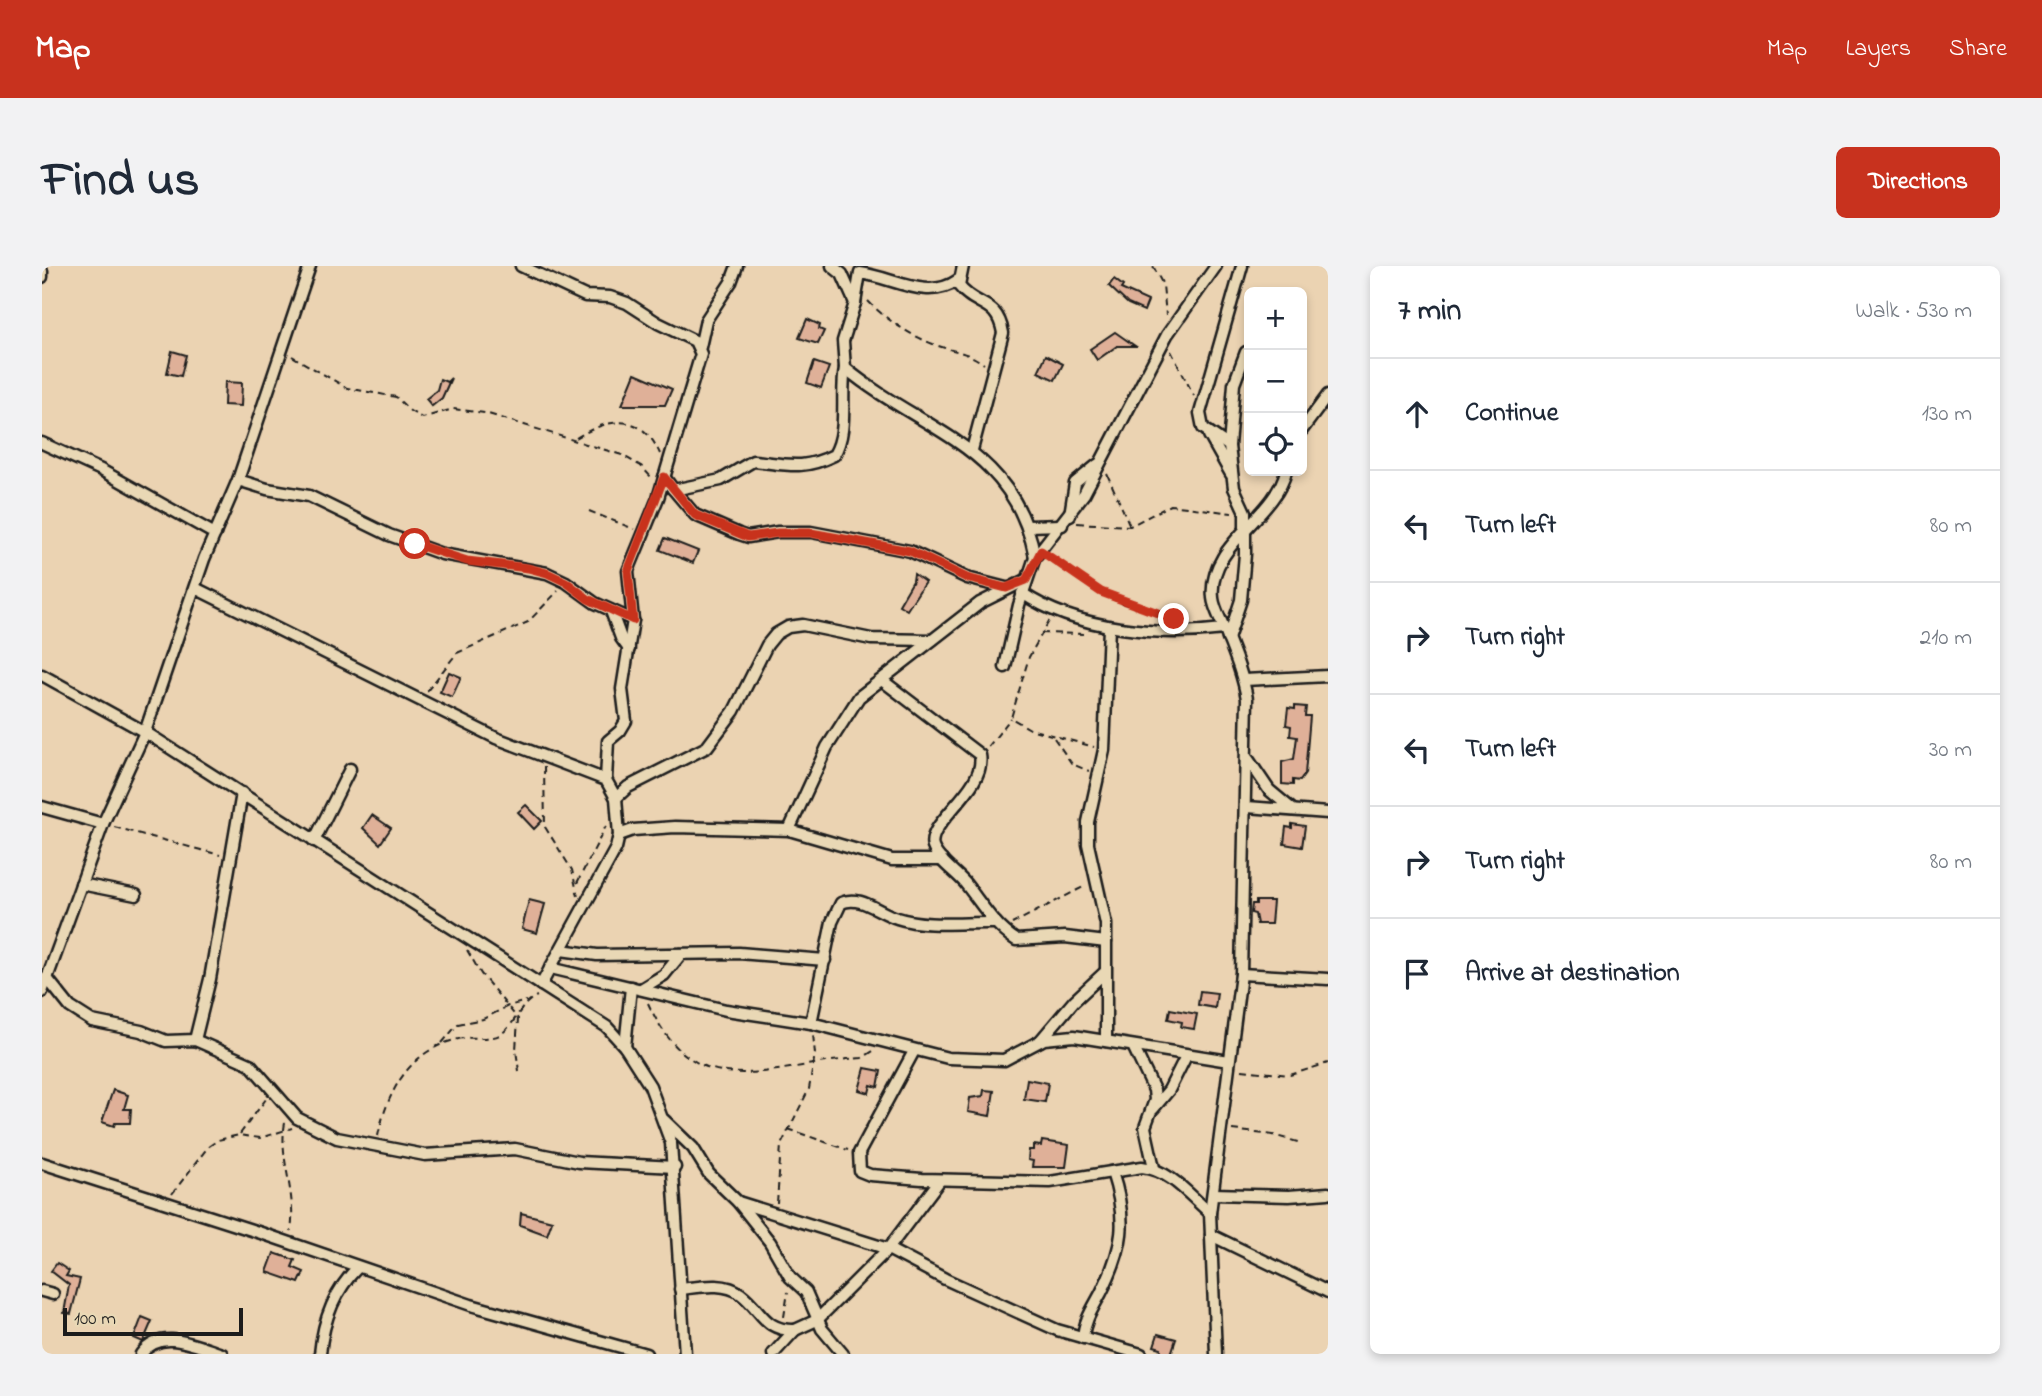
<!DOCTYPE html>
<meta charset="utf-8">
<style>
:root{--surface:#fff;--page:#f2f2f3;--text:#1f2937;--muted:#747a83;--line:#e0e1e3;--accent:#c8321e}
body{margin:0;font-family:"Indie Flower",sans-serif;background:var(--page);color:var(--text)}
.controls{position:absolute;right:21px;top:21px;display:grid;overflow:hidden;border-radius:10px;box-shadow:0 4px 10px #0003}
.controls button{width:63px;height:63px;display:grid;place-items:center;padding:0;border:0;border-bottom:2px solid var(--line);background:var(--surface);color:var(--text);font:35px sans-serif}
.scale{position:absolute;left:21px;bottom:18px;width:180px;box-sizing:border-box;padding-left:7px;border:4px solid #1c1c1c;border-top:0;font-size:19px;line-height:24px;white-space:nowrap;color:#1c1c1c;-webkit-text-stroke:5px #e9d8b5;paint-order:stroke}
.stop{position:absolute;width:21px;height:21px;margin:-16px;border:5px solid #c8321e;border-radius:50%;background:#fff}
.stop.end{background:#c8321e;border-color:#fff;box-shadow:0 2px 7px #0008}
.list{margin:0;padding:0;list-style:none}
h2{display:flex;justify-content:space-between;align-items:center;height:91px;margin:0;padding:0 28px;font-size:30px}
h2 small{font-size:23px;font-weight:400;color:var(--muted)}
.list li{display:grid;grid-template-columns:46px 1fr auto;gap:21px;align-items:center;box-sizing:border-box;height:112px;padding:0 28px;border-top:2px solid var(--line)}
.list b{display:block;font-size:26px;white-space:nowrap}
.list em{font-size:23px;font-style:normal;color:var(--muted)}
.icon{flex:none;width:38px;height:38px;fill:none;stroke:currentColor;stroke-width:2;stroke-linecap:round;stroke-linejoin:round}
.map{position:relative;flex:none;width:1286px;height:1088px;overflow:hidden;border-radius:10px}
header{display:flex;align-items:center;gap:42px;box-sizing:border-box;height:98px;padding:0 35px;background:var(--accent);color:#fff}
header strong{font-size:33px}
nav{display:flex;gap:38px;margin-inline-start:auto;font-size:24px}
.intro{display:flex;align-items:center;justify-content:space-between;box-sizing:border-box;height:168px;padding:0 42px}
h1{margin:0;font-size:49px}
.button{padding:18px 32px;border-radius:10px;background:var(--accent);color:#fff;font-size:24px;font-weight:700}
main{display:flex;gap:42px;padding:0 42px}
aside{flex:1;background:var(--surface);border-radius:10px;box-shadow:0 4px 10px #0003}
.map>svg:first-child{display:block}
</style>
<header>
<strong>Map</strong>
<nav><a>Map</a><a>Layers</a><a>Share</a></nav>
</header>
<div class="intro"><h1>Find us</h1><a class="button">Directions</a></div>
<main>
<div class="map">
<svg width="1286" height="1088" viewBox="0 0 1286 1088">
<rect width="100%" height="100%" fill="#ebd3b2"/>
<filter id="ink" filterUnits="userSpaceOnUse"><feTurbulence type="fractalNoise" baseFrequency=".0143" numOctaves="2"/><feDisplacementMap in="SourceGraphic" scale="14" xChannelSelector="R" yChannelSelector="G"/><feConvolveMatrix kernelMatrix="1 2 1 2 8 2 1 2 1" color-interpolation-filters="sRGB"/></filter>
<g filter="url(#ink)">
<g fill="#dfb098" stroke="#1c1c1c" stroke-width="2">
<polygon points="1072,13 1081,20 1079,23 1106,35 1102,45 1086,38 1067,20"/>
<polygon points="765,53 778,59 777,63 782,65 776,78 757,72"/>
<polygon points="1073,66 1093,80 1075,80 1055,94 1048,83"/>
<polygon points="130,85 144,89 139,110 125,107"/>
<polygon points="1004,89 1021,98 1013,114 996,106"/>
<polygon points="772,96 787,101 779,122 765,117"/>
<polygon points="593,107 630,123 623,139 580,139"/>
<polygon points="409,112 400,132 390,140 384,133 395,124 398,113 405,116"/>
<polygon points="183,116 200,117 199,140 182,139"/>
<polygon points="623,272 656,285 651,297 618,284"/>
<polygon points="872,308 883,316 865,344 857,339 871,315"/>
<polygon points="407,406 419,411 410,431 398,426"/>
<polygon points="1253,440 1264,441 1263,450 1268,450 1263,508 1258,515 1251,514 1251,519 1240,518 1240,496 1252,493 1255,471 1248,470 1249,460 1244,459 1246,442 1253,443"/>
<polygon points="484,539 500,555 492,563 476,546"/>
<polygon points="330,549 349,562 338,578 321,562"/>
<polygon points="1250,558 1263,560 1260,581 1242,578 1244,561 1250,562"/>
<polygon points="487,634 503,638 495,667 480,663"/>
<polygon points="1214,635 1231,635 1229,658 1215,658 1213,648 1209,647 1210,638 1214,638"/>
<polygon points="1158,725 1175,727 1173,742 1156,739"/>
<polygon points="1128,743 1155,748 1152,763 1139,761 1140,756 1126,753"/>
<polygon points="823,802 839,805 836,821 829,819 827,827 817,824"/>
<polygon points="985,813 1006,817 1003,836 982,833"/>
<polygon points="71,824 86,829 82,843 89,843 88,857 73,857 72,860 60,856"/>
<polygon points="942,824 952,825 948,850 926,846 928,832 941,830"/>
<polygon points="1000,875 1027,879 1024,901 990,901 991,895 986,894 987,884 991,884 991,879 999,880"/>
<polygon points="479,947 510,955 505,969 478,959"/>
<polygon points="232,987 253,994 250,1001 262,1006 257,1017 225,1006"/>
<polygon points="15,997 27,1005 24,1010 38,1013 29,1048 22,1047 27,1019 9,1005"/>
<polygon points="100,1051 110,1055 101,1076 92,1072"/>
<polygon points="1116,1068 1134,1073 1129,1088 1118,1088 1119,1082 1112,1080"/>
</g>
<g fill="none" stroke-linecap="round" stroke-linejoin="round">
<defs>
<g id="street">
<polyline points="479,0 543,30 568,31 585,37 616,57 653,75 659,88 616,232 586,305 591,354 580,423 584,455 578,465 566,475 564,514"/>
<path d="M790,0L800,8L813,37L801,75L803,102C880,166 972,179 993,291"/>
<path d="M921,0L917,20C934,42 955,33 961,67L930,184"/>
<polyline points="0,5 0,11"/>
<path d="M813,37L818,7C851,11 885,36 916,14"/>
<polyline points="658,81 664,54 689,16 695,0"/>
<polyline points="1260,164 1286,129"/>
<polyline points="1167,169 1189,208"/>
<polyline points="0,177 59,204 173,268"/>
<polyline points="1187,180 1192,118 1204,86"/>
<path d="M622,211L631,223H636L679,214L711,195C744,198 760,205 792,189C807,164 798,130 803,102"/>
<polyline points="196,214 225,223 267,230 347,269 400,288 505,307 524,316 553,337 591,354"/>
<polyline points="631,223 653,249 697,268 706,271 736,266 769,266 832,278 868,285 925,312 964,322"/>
<polyline points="1028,249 1033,217 1055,199"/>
<polyline points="986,260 1020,259"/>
<polyline points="153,322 454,472 564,514 574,532 577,569 574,582 499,719"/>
<path d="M980,327C1034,364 1119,371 1182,363"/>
<polyline points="569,345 579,372 587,383"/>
<polyline points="1186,373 1199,334 1203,288 1203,246 1192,222 1187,180 1161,162 1158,147 1200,0"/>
<polyline points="963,401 977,339 993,291 1042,228 1125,69 1174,0"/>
<polyline points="0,409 103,466 565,761 583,781 608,820 629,877 643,1088"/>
<polyline points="1202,414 1286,410"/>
<path d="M841,415L938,489C945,523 883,557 891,581C896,595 914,606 923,617C939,637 952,660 974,674L1023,671L1064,676"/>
<polyline points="1206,493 1227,524 1251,544"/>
<polyline points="574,532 586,521 665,481 692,445 725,379 734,368 746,361 761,359 829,373 890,374"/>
<polyline points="0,541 61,558"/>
<polyline points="1205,541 1286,547"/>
<polyline points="747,564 785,481 817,431 938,337 984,314"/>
<polyline points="577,569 591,564 633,561 747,564 850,594 900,594"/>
<polyline points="272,575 308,503"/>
<polyline points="39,618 94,629"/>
<polyline points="519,684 555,689 697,687 783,694"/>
<polyline points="508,702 684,744 769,757 906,792 962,794 1002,773 1032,770 1187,795"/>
<polyline points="1199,708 1286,713"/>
<polyline points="4,711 28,741 50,755 99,765 124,775 153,774 208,798 255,852 295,872 383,889 473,883 537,896 633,901"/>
<polyline points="599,723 622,709 639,688"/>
<polyline points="0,726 61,558 103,466 162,293 196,214 268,0"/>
<path d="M769,757L790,656L799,637C818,628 837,647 855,652C886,662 922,656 954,657"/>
<polyline points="153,774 168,713 200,527"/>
<polyline points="998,775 1032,735 1062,707"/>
<polyline points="1064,775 1064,658 1046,578 1046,556 1062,484 1067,361"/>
<polyline points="1091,780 1112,824 1113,834 1103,861 1112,902"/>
<polyline points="583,781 589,721"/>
<path d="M872,785L817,887L818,905L828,909L880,913L1008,916L1100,901C1128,904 1148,930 1168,947"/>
<polyline points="1111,843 1127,824 1144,790"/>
<polyline points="622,854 651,882 667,908 696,936 728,976 748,1011 764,1026 780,1063 801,1088"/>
<polyline points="0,897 219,967 429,1039 604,1088"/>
<polyline points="1171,928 1247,930 1286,927"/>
<polyline points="696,936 846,983 903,1013 1015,1064 1099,1088"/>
<polyline points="1169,969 1286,1026"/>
<path d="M638,1023C657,1021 683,1015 699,1028C720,1044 722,1065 753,1064"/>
<polyline points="0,1025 11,1028"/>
<path d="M1041,1072C1042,1055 1051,1042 1059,1027C1082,981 1086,955 1070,906"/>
<path d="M99,1088C120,1061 153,1080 180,1088"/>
<path d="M278,1088C281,1055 293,1024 316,1001"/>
<polyline points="731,1088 753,1064 775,1054 846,983 898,914"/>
<path d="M1174,1088L1168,947L1199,708L1205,433C1201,408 1191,385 1182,362C1178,352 1172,342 1171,332C1165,278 1233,252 1244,205"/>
</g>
</defs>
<use href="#street" stroke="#1c1c1c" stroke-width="15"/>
<g stroke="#1c1c1c" stroke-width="2" stroke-dasharray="7 5" stroke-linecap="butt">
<polyline points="1111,0 1121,19 1124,49"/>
<path d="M826,35C843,53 868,69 891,78C911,86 923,84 942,98"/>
<polyline points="1129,85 1152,130"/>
<polyline points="250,90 305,122 354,131 368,145 380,152 411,143 443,147 580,189 599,200 609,211"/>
<path d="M534,172C567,152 599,145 618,188"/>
<polyline points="1065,208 1088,260"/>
<polyline points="547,245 592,263"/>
<polyline points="1035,257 1088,260 1129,239 1190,247"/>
<polyline points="1008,292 1077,336 1134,354"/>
<polyline points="1007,355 987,391 969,452 988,463 1052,481"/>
<polyline points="999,367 1045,368"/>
<polyline points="385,425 415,387 486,356 516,325"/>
<polyline points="1012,472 1030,498 1047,505"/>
<polyline points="946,481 969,452"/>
<polyline points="502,501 503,561 530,604 536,630"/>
<polyline points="72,561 178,589"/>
<polyline points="535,617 564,560"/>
<polyline points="970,658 1043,620"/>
<polyline points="425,684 439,708 476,753 474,784 477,805"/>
<path d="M606,737C655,845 730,797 820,792L833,784"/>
<polyline points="400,777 416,758 441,753 466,740 485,735"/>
<polyline points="1200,804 1248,809 1286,797"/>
<path d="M243,857C236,893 255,925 249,965"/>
<polyline points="746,863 806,884"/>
<polyline points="1190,864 1231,869 1259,877"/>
<polyline points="198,868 224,833"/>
<path d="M336,870C346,822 371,780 422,772C432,771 451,774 459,768C474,758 478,737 495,730"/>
<polyline points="130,928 166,881 176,874 197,869 218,872 250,862"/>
<polyline points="735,937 739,879 767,823 773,788 771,768"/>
<polyline points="742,1051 746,1026"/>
</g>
<use href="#street" stroke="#e9d8b5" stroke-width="10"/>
</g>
</g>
<g fill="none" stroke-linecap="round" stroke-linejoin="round" filter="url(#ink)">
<polyline stroke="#c8321e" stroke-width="9" points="373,278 425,295 486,302 505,307 524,316 546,333 591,354 586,305 622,211 653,249 706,271 736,267 769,267 868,285 925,312 964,322 984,314 999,285 1059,326 1132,353"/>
</g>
</svg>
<div class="controls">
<button>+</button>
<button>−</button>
<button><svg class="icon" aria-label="locate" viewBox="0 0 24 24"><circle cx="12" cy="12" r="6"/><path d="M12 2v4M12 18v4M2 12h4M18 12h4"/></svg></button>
</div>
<div class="scale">100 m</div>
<div class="stop" style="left:373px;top:278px"></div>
<div class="stop end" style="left:1132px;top:353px"></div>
</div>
<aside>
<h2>7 min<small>Walk · 530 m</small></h2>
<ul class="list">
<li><svg class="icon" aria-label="ahead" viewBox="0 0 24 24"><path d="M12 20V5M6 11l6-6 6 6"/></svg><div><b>Continue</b></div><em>130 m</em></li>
<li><svg class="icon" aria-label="left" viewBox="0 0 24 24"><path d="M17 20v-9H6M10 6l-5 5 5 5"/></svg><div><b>Turn left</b></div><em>80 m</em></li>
<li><svg class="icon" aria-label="right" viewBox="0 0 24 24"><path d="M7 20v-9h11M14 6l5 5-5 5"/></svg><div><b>Turn right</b></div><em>210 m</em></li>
<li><svg class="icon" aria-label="left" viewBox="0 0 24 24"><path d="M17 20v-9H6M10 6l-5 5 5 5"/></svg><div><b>Turn left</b></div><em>30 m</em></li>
<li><svg class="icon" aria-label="right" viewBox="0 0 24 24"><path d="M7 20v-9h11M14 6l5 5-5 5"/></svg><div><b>Turn right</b></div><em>80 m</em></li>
<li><svg class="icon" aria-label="arrive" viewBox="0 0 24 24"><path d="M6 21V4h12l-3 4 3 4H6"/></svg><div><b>Arrive at destination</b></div></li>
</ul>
</aside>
</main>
